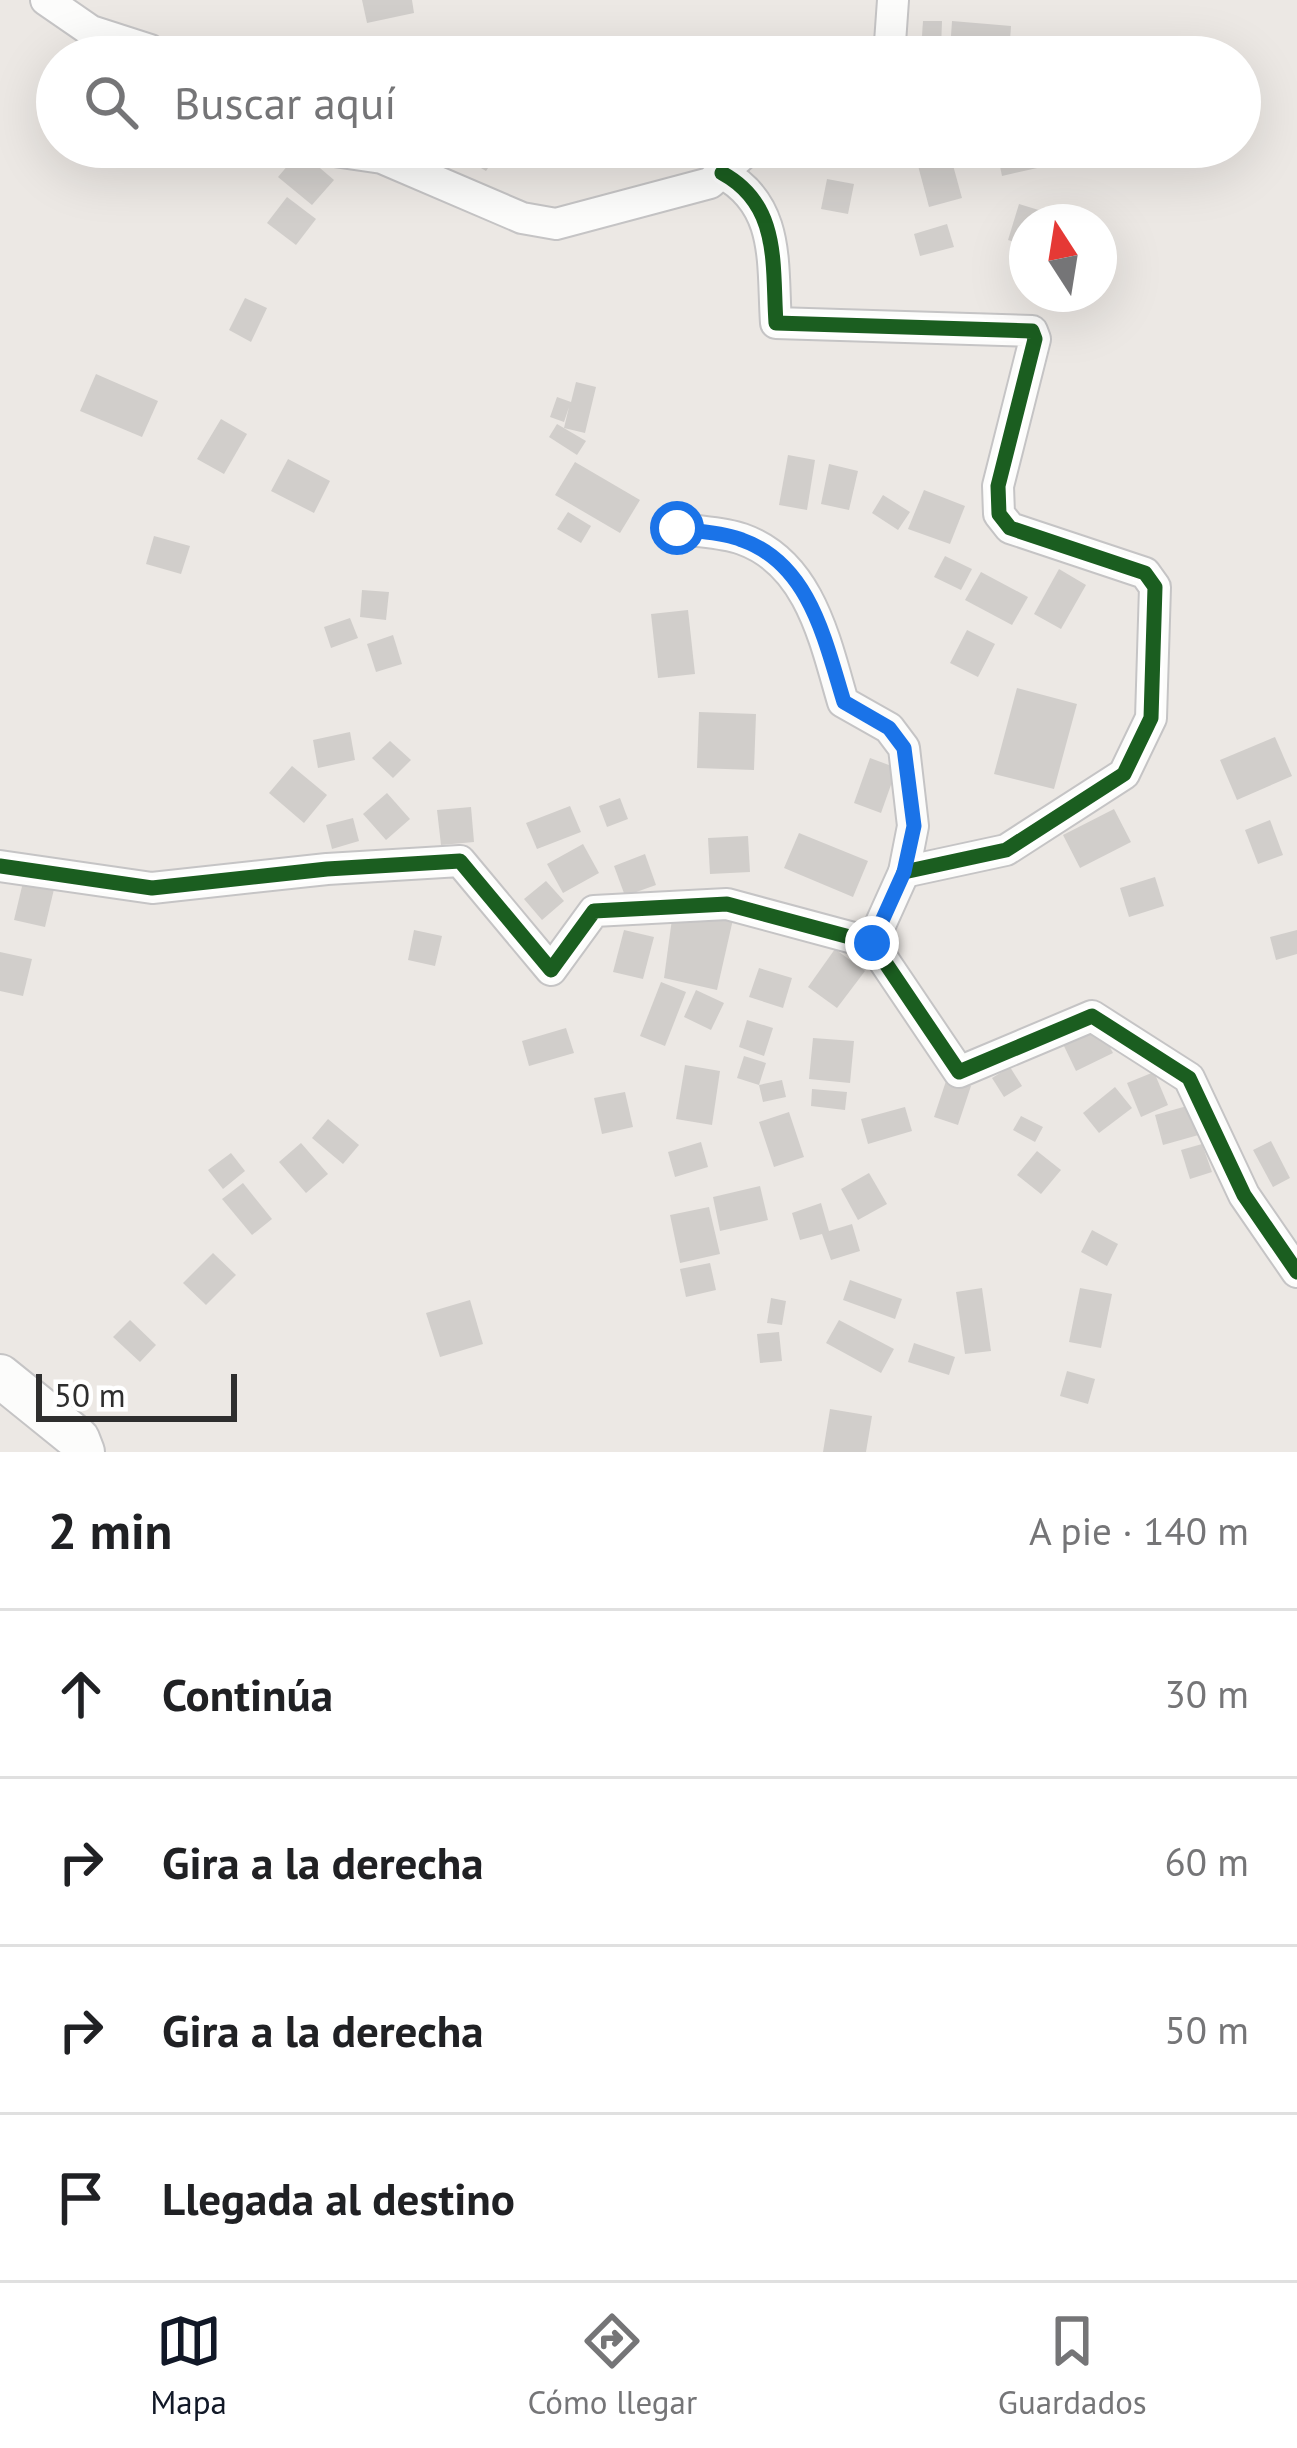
<!DOCTYPE html>
<html lang="es">
<meta charset="utf-8">
<style>
:root{--surface:#fff;--page:#f2f2f2;--text:#202124;--muted:#757577;--line:#e0e0e0;--accent:#111827}
body{margin:0;font-family:"PT Sans",sans-serif;background:var(--page);color:var(--text)}
.compass{position:absolute;left:1009px;top:204px;width:108px;height:108px;border-radius:50%;background:var(--surface);box-shadow:0 12px 48px #0002;rotate:348deg}
.scale{position:absolute;left:36px;bottom:30px;width:201px;box-sizing:border-box;padding-left:12px;border:6px solid #2e2e2e;border-top:0;font-size:33px;line-height:42px;white-space:nowrap;color:#2e2e2e;-webkit-text-stroke:9px #fff;paint-order:stroke}
.stop{position:absolute;width:36px;height:36px;margin:-27px;border:9px solid #1a73e8;border-radius:50%;background:#fff}
.stop.end{background:#1a73e8;border-color:#fff;box-shadow:0 3px 12px #0008}
.list{margin:0;padding:0;list-style:none}
h2{display:flex;justify-content:space-between;align-items:center;height:156px;margin:0;padding:0 48px;font-size:51px}
h2 small{font-size:39px;font-weight:400;color:var(--muted)}
.list li{display:grid;grid-template-columns:78px 1fr auto;gap:36px;align-items:center;box-sizing:border-box;height:168px;padding:0 48px;border-top:3px solid var(--line)}
.list b{display:block;font-size:45px;white-space:nowrap}
.list em{font-size:39px;font-style:normal;color:var(--muted)}
.icon{flex:none;width:66px;height:66px;fill:none;stroke:currentColor;stroke-width:2;stroke-linecap:round;stroke-linejoin:round}
.map{position:relative;flex:none;width:1297px;height:1452px;overflow:hidden}
.search{position:absolute;background:var(--surface);box-shadow:0 12px 48px #0002;left:36px;right:36px;top:36px;height:132px;display:flex;align-items:center;gap:30px;box-sizing:border-box;padding:0 42px;border-radius:66px;color:var(--muted);font-size:45px}
.sheet{height:828px;background:var(--surface)}
nav{display:flex;justify-content:space-around;align-items:center;box-sizing:border-box;height:168px;border-top:3px solid var(--line);background:var(--surface);font-size:33px;color:var(--muted)}
nav a{display:grid;justify-items:center;gap:6px}
nav .on{color:var(--accent)}
.map>svg:first-child{display:block}
</style>
<div class="map">
<svg width="1297" height="1452" viewBox="0 0 1297 1452">
<rect width="100%" height="100%" fill="#ece8e4"/>
<g fill="#d1cecb">
<polygon points="362,0 412,0 414,13 367,23"/>
<polygon points="923,21 942,21 941,50 921,50"/>
<polygon points="952,21 1011,26 1009,56 950,51"/>
<polygon points="437,38 462,40 460,57 435,57"/>
<polygon points="465,147 502,147 486,171 459,155"/>
<polygon points="913,147 948,147 962,198 929,207"/>
<polygon points="996,147 1042,147 1046,166 1002,176"/>
<polygon points="300,151 334,180 312,205 278,177"/>
<polygon points="827,179 854,184 848,214 821,209"/>
<polygon points="287,197 316,219 296,245 267,223"/>
<polygon points="1019,204 1055,215 1052,222 1027,222 1027,246 1008,240"/>
<polygon points="947,224 954,247 920,256 914,234"/>
<polygon points="245,298 267,308 251,342 229,330"/>
<polygon points="96,374 158,401 142,437 80,411"/>
<polygon points="576,382 596,387 585,433 564,428 569,407 564,422 550,417 557,397 571,402"/>
<polygon points="221,419 247,434 224,474 197,459"/>
<polygon points="557,424 586,441 577,455 549,437"/>
<polygon points="788,455 815,460 807,510 779,505"/>
<polygon points="288,459 330,481 314,513 271,491"/>
<polygon points="575,462 640,500 620,533 555,495"/>
<polygon points="829,464 858,471 849,510 821,504"/>
<polygon points="924,490 965,506 950,544 908,529"/>
<polygon points="883,495 910,512 898,530 872,513"/>
<polygon points="568,512 591,526 581,543 557,529"/>
<polygon points="154,536 190,546 181,574 146,564"/>
<polygon points="945,556 972,569 961,590 934,577"/>
<polygon points="1059,569 1086,585 1061,629 1034,614"/>
<polygon points="981,572 1028,597 1012,625 965,600"/>
<polygon points="362,590 389,592 386,620 360,617"/>
<polygon points="688,610 695,674 658,678 651,614"/>
<polygon points="350,618 358,638 331,648 324,627"/>
<polygon points="967,630 995,644 978,677 950,663"/>
<polygon points="393,635 402,664 376,672 367,644"/>
<polygon points="1017,688 1077,704 1054,789 994,774"/>
<polygon points="699,712 756,714 754,770 697,768"/>
<polygon points="350,732 355,760 318,768 313,740"/>
<polygon points="1275,737 1292,776 1237,800 1220,760"/>
<polygon points="390,741 411,760 393,778 372,758"/>
<polygon points="870,758 897,768 881,813 854,803"/>
<polygon points="292,766 327,795 304,823 269,793"/>
<polygon points="387,793 410,819 386,840 363,814"/>
<polygon points="620,798 628,819 607,827 599,806"/>
<polygon points="570,806 581,832 537,849 526,823"/>
<polygon points="471,807 474,842 441,845 437,810"/>
<polygon points="1114,809 1131,842 1080,868 1063,835"/>
<polygon points="353,818 359,841 332,849 326,825"/>
<polygon points="1270,820 1283,855 1258,864 1245,830"/>
<polygon points="799,833 868,861 853,897 784,868"/>
<polygon points="748,836 750,872 710,874 708,838"/>
<polygon points="583,844 599,873 563,893 547,864"/>
<polygon points="645,854 656,885 625,896 614,866"/>
<polygon points="1155,877 1164,906 1129,917 1120,888"/>
<polygon points="24,878 55,885 45,927 14,920"/>
<polygon points="546,881 564,901 542,920 524,899"/>
<polygon points="734,915 717,990 664,978 672,919"/>
<polygon points="414,930 442,936 435,966 408,960"/>
<polygon points="624,930 654,937 643,979 613,972"/>
<polygon points="1297,930 1297,954 1276,960 1270,937"/>
<polygon points="835,949 865,971 837,1008 808,987"/>
<polygon points="0,952 32,959 23,996 0,991"/>
<polygon points="759,968 792,978 783,1008 749,997"/>
<polygon points="661,982 686,992 665,1046 640,1036"/>
<polygon points="696,990 724,1003 711,1030 684,1017"/>
<polygon points="747,1020 773,1028 764,1056 739,1047"/>
<polygon points="1099,1026 1113,1053 1076,1071 1063,1044"/>
<polygon points="566,1028 574,1053 529,1066 522,1041"/>
<polygon points="813,1038 854,1041 850,1083 809,1079"/>
<polygon points="744,1056 766,1063 759,1085 782,1080 786,1097 763,1102 759,1085 737,1078"/>
<polygon points="685,1065 720,1071 712,1125 676,1119"/>
<polygon points="1010,1067 1022,1086 1004,1097 992,1078"/>
<polygon points="1154,1072 1168,1105 1141,1117 1127,1083"/>
<polygon points="947,1078 971,1086 958,1125 934,1117"/>
<polygon points="1115,1087 1132,1108 1099,1133 1083,1113"/>
<polygon points="812,1089 847,1092 845,1110 811,1106"/>
<polygon points="625,1092 633,1127 602,1134 594,1098"/>
<polygon points="1194,1104 1202,1134 1163,1145 1155,1115"/>
<polygon points="905,1107 912,1131 868,1144 861,1119"/>
<polygon points="789,1112 804,1157 774,1167 759,1122"/>
<polygon points="1021,1116 1043,1127 1035,1142 1013,1130"/>
<polygon points="328,1119 359,1145 343,1164 312,1138"/>
<polygon points="1271,1141 1290,1178 1273,1187 1253,1150"/>
<polygon points="701,1142 708,1167 675,1177 668,1152"/>
<polygon points="301,1143 328,1174 306,1193 279,1162"/>
<polygon points="1202,1144 1212,1172 1190,1179 1181,1150"/>
<polygon points="1037,1151 1061,1170 1041,1194 1017,1175"/>
<polygon points="231,1153 245,1171 223,1189 208,1170"/>
<polygon points="869,1173 887,1204 858,1220 841,1189"/>
<polygon points="243,1183 272,1219 252,1235 222,1199"/>
<polygon points="760,1186 768,1220 720,1231 713,1197"/>
<polygon points="821,1203 829,1231 852,1224 860,1251 831,1260 822,1234 800,1240 792,1213"/>
<polygon points="709,1207 720,1254 680,1263 670,1215"/>
<polygon points="1092,1230 1118,1244 1107,1266 1081,1252"/>
<polygon points="213,1253 236,1275 206,1305 183,1283"/>
<polygon points="710,1263 716,1290 686,1297 680,1269"/>
<polygon points="850,1280 902,1299 895,1319 843,1300"/>
<polygon points="982,1288 991,1351 965,1354 956,1292"/>
<polygon points="1080,1288 1112,1294 1101,1348 1069,1342"/>
<polygon points="771,1298 786,1301 782,1325 767,1323"/>
<polygon points="470,1300 483,1344 440,1357 426,1313"/>
<polygon points="130,1320 156,1345 140,1362 113,1337"/>
<polygon points="839,1320 894,1349 881,1373 826,1343"/>
<polygon points="779,1332 782,1361 760,1363 757,1334"/>
<polygon points="914,1343 955,1357 949,1375 908,1362"/>
<polygon points="1067,1371 1095,1379 1088,1404 1060,1396"/>
<polygon points="830,1409 872,1416 866,1452 823,1452"/>
</g>
<g fill="none" stroke-linecap="round" stroke-linejoin="round">
<defs>
<g id="street">
<polyline points="46,0 91,31 150,50 161,57"/>
<polyline points="889,57 893,0"/>
<polyline points="307,147 382,158 522,218 556,224 710,183 751,147"/>
<path d="M722,173C781,205 772,265 776,323L1032,331L1035,339L998,486L999,514L1010,528L1145,573L1155,587L1151,718L1124,774L1006,850L904,872"/>
<path d="M677,528C697,532 722,532 742,539C810,563 825,641 843,702L889,728L904,748L913,826L904,872L872,943"/>
<polyline points="0,866 152,888 327,869 460,861 551,970 594,911 727,904 872,943 959,1072 1092,1016 1189,1078 1244,1195 1297,1272"/>
</g>
<polyline id="secondary" points="0,1376 78,1439 83,1452"/>
</defs>
<use href="#street" stroke="#c5c4c5" stroke-width="34"/>
<use href="#secondary" stroke="#c5c4c5" stroke-width="46"/>
<use href="#street" stroke="#fcfcfb" stroke-width="30"/>
<use href="#secondary" stroke="#fcfcfb" stroke-width="42"/>
<defs>
<g id="cycleway">
<path d="M722,173C781,205 772,265 776,323L1032,331L1035,339L998,486L999,514L1010,528L1145,573L1155,587L1151,718L1124,774L1006,850L904,872"/>
<polyline points="0,866 152,888 327,869 460,861 551,970 594,911 727,904 872,943 959,1072 1092,1016 1189,1078 1244,1195 1297,1272"/>
</g>
</defs>
<use href="#cycleway" stroke="#fff" stroke-width="22"/>
<use href="#cycleway" stroke="#1b5e20" stroke-width="15"/>
</g>
<g fill="none" stroke-linecap="round" stroke-linejoin="round">
<path stroke="#1a73e8" stroke-width="15" d="M677,528C698,532 723,532 742,540C810,564 825,641 844,702L889,728L904,748L914,826L904,872L872,943"/>
</g>
</svg>
<svg class="compass" viewBox="-18 -18 36 36"><path d="M0-13l5 13h-10z" fill="#e53935"/><path d="M0 13l5-13h-10z" fill="#757577"/></svg>
<div class="scale">50 m</div>
<div class="stop" style="left:677px;top:528px"></div>
<div class="stop end" style="left:872px;top:943px"></div>
<div class="search"><svg class="icon" aria-label="search" viewBox="0 0 24 24"><circle cx="10" cy="10" r="6"/><path d="M15 15l6 6"/></svg>Buscar aquí</div>
</div>
<section class="sheet">
<h2>2 min<small>A pie · 140 m</small></h2>
<ul class="list">
<li><svg class="icon" aria-label="ahead" viewBox="0 0 24 24"><path d="M12 20V5M6 11l6-6 6 6"/></svg><div><b>Continúa</b></div><em>30 m</em></li>
<li><svg class="icon" aria-label="right" viewBox="0 0 24 24"><path d="M7 20v-9h11M14 6l5 5-5 5"/></svg><div><b>Gira a la derecha</b></div><em>60 m</em></li>
<li><svg class="icon" aria-label="right" viewBox="0 0 24 24"><path d="M7 20v-9h11M14 6l5 5-5 5"/></svg><div><b>Gira a la derecha</b></div><em>50 m</em></li>
<li><svg class="icon" aria-label="arrive" viewBox="0 0 24 24"><path d="M6 21V4h12l-3 4 3 4H6"/></svg><div><b>Llegada al destino</b></div></li>
</ul>
</section>
<nav>
<a class="on"><svg class="icon" aria-label="map" viewBox="0 0 24 24"><path d="M3 6l6-2 6 2 6-2v14l-6 2-6-2-6 2zM9 4v14M15 6v14"/></svg>Mapa</a>
<a><svg class="icon" aria-label="directions" viewBox="0 0 24 24"><path d="M12 3l9 9-9 9-9-9zM9 14v-3h6M13 9l2 2-2 2"/></svg>Cómo llegar</a>
<a><svg class="icon" aria-label="saved" viewBox="0 0 24 24"><path d="M7 4h10v16l-5-4-5 4z"/></svg>Guardados</a>
</nav>
